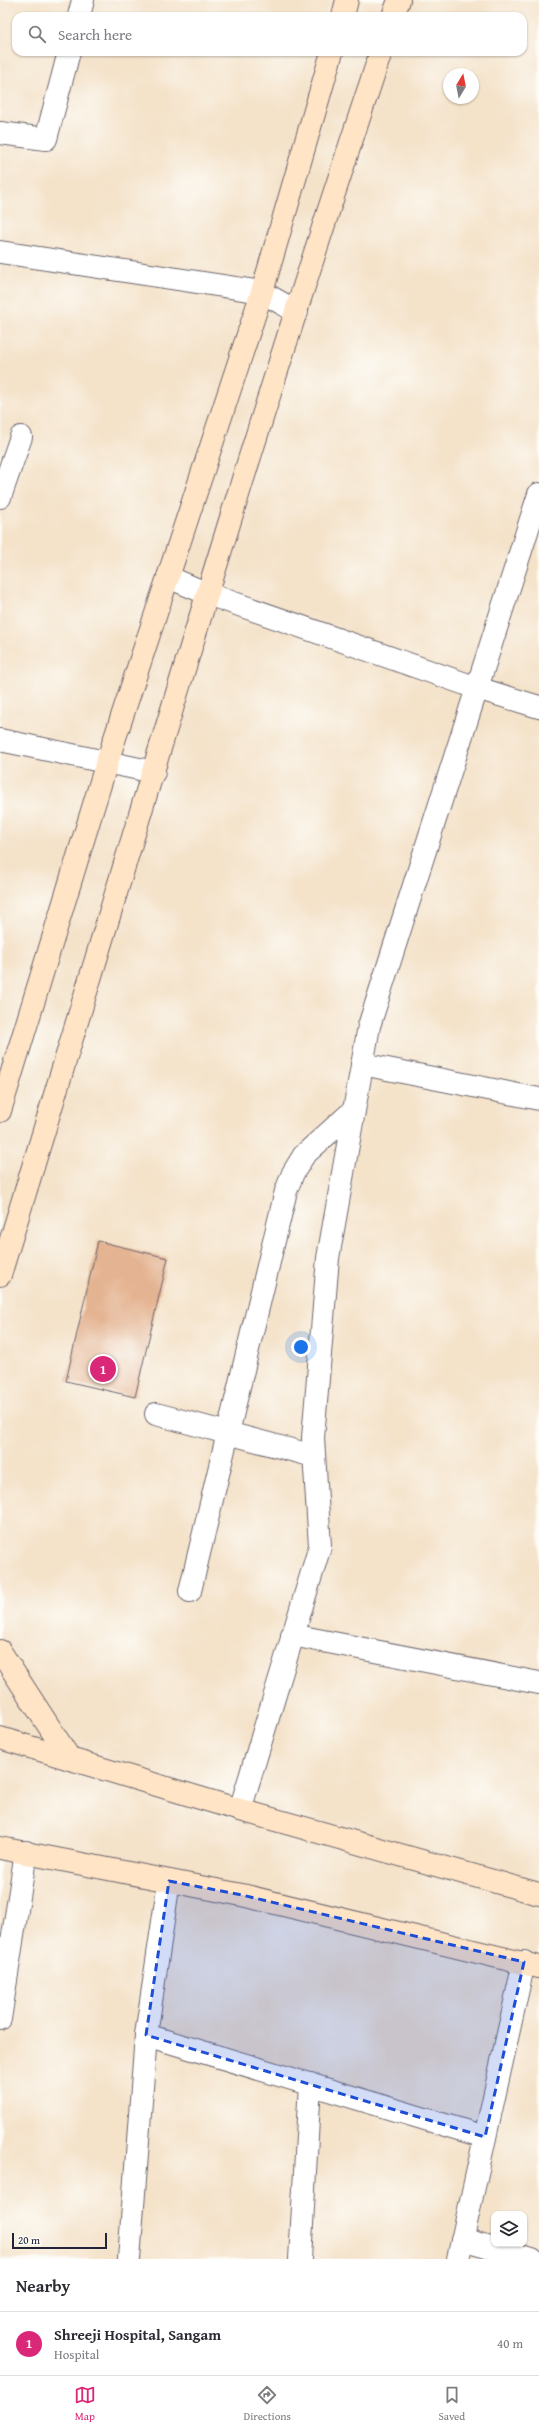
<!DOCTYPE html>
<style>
:root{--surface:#fff;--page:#f7f7f7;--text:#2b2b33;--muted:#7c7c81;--line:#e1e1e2;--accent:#db2777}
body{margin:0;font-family:"Gentium Book Plus",serif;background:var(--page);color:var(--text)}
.controls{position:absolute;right:12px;bottom:12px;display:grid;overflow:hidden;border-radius:8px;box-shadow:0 1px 3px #0004}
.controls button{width:36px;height:36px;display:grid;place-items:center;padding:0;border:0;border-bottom:1px solid var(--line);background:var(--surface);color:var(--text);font:20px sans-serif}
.compass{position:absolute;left:443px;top:68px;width:36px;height:36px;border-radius:50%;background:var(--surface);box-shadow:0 1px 3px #0004;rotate:10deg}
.scale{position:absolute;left:12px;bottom:10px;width:95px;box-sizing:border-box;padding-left:4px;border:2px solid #22223b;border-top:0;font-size:11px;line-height:14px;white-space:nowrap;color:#22223b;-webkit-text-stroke:3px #fdfcf7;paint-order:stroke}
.you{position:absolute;left:301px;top:1347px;width:14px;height:14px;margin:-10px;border:3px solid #fff;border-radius:50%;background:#1a73e8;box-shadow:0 0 0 6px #1a73e833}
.badge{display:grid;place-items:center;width:26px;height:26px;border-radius:50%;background:var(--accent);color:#fff;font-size:13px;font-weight:700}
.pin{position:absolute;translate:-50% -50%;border:2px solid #fff;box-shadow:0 1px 4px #0006}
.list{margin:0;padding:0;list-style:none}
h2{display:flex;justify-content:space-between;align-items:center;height:52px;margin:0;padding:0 16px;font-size:17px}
h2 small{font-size:13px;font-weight:400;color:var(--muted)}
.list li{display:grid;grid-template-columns:26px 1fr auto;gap:12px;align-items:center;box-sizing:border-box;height:64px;padding:0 16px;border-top:1px solid var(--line)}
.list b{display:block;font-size:15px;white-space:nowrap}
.list p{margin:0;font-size:13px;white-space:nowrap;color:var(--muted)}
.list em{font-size:13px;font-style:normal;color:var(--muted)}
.icon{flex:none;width:22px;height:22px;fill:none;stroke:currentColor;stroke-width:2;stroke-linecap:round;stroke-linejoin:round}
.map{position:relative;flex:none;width:539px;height:2259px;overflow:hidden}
.search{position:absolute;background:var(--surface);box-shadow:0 1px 3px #0004;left:12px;right:12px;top:12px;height:44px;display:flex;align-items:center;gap:10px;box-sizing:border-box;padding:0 14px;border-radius:12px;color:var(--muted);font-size:15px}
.sheet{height:116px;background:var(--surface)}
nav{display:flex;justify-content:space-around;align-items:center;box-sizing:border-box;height:56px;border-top:1px solid var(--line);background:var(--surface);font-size:11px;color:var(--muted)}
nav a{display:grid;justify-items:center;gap:2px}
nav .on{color:var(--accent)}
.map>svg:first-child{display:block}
</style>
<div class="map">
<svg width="539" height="2259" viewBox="0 0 539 2259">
<rect width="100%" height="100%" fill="#fdfcf7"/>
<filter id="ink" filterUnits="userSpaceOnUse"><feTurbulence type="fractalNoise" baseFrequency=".025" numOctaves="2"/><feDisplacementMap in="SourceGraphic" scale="8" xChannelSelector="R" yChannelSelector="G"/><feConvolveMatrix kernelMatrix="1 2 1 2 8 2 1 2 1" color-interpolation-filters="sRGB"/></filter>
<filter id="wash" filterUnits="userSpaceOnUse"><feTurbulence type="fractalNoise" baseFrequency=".012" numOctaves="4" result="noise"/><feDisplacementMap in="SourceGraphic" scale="16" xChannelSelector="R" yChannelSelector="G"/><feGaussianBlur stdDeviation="0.9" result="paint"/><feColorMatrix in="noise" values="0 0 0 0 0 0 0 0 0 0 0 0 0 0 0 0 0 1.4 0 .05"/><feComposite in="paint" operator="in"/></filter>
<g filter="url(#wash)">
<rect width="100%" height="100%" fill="#f4e2c9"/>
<g id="blocks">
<polygon fill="#e4b391" points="98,1241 168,1258 135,1397 66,1381"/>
</g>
</g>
<g filter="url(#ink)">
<use href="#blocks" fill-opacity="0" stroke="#6c656d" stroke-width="1"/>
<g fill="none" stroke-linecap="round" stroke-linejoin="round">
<defs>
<g id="street">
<polyline points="79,16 83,0"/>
<polyline points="0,133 46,139 69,52"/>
<polyline points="0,252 262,292 297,312"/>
<polyline points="0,497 21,437"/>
<polyline points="168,577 208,594 477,688 539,707"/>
<polyline points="0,740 154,772"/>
<polyline points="362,1064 539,1099"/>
<polyline points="156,1414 314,1456"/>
<polyline points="190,1591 286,1191 293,1173 304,1155 354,1110"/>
<polyline points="292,1635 539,1683"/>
<polyline points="240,1810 320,1546 313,1438 328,1258 369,1026 539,494"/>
<polyline points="0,2019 26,1852"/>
<polyline points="146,2035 485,2137"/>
<polyline points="462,2239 532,2259"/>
<polyline points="129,2259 146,2035 169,1881"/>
<polyline points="300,2259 310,2084"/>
<polyline points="458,2259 524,1962"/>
</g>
<g id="secondary">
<polyline points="343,16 347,0"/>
<polyline points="393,16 399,0"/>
<polyline points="0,1111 107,762 262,292 332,52"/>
<path d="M0,1275C125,867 245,456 381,52"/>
<polyline points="0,1651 70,1759"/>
<polyline points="0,1738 240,1810 539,1894"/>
<polyline points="0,1848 242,1895 539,1967"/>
</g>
</defs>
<use href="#street" stroke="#6c656d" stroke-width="24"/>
<use href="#secondary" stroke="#6c656d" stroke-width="24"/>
<use href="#street" stroke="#fff" stroke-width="22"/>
<use href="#secondary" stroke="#ffe4c6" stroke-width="22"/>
</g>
</g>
<path fill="#1d4ed8" fill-opacity="0.2" stroke="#1d4ed8" stroke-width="3" stroke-dasharray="8 5" stroke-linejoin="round" d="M169,1881L242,1895L524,1962L485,2137L146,2035Z"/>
</svg>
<div class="controls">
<button><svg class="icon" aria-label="layers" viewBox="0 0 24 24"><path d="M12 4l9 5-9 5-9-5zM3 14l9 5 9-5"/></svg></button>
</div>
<svg class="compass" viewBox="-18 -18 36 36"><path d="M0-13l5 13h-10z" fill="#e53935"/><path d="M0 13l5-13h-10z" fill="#7c7c81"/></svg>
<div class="scale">20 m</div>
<div class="you"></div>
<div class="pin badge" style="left:103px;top:1369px">1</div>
<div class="search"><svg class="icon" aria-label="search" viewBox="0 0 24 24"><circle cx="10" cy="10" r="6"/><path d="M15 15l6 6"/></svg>Search here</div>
</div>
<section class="sheet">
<h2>Nearby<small></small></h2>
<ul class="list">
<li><span class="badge">1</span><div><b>Shreeji Hospital, Sangam</b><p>Hospital</p></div><em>40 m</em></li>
</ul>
</section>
<nav>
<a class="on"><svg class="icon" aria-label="map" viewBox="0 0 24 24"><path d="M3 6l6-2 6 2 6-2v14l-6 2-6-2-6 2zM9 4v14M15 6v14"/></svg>Map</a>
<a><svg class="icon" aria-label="directions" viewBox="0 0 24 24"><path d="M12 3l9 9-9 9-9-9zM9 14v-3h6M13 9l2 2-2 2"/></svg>Directions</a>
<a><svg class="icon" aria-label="saved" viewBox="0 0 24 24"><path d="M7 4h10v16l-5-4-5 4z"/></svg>Saved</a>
</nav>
